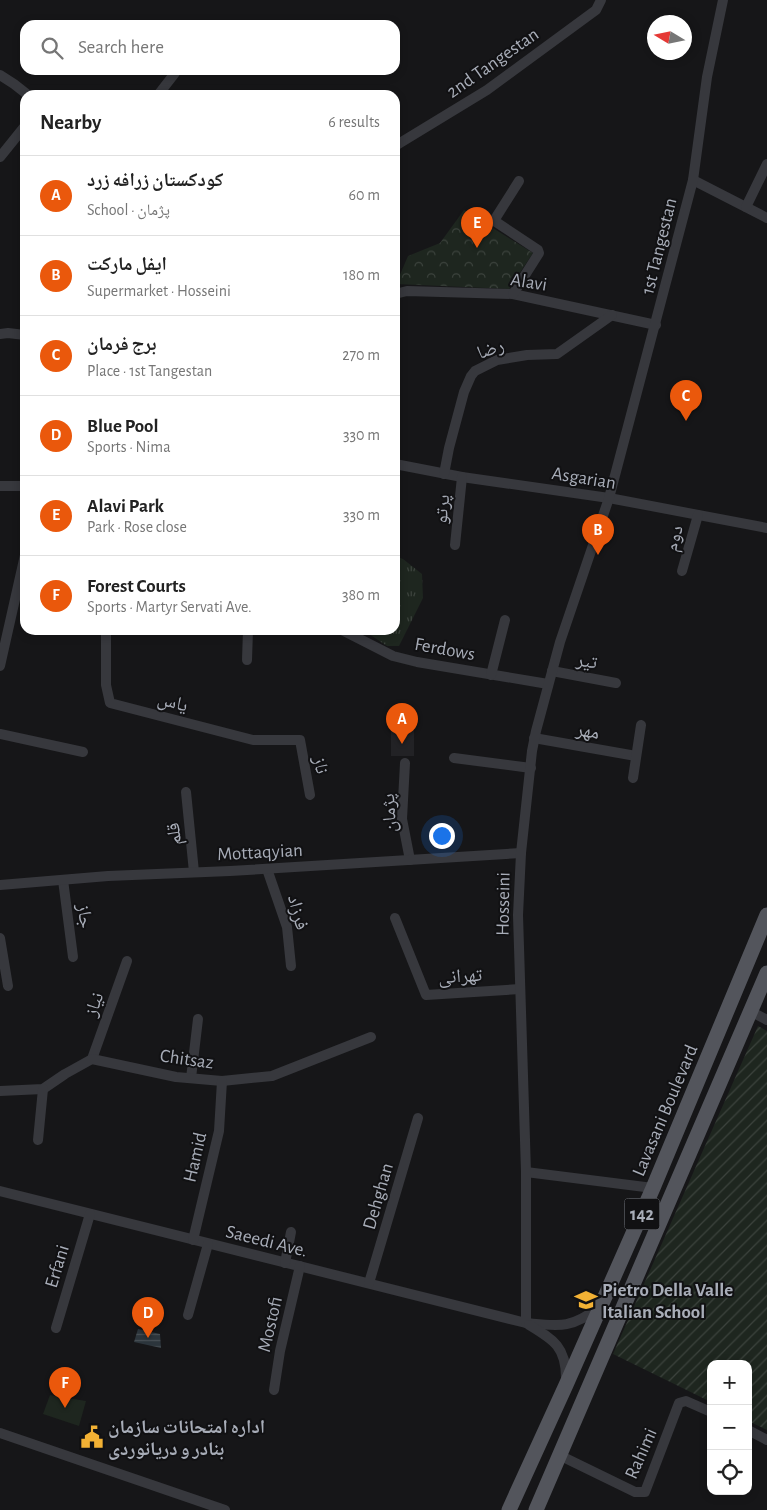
<!DOCTYPE html>
<meta charset="utf-8">
<style>
:root{--surface:#fff;--page:#f2f2f2;--text:#222;--muted:#767676;--line:#e0e0e0;--accent:#ea580c}
body{margin:0;font-family:"Alegreya Sans","Noto Naskh Arabic",sans-serif;background:var(--page);color:var(--text)}
.controls{position:absolute;right:15px;bottom:15px;display:grid;overflow:hidden;border-radius:10px;box-shadow:0 2px 8px #0003}
.controls button{width:45px;height:45px;display:grid;place-items:center;padding:0;border:0;border-bottom:1px solid var(--line);background:var(--surface);color:var(--text);font:25px sans-serif}
.compass{position:absolute;left:647px;top:15px;width:45px;height:45px;border-radius:50%;background:var(--surface);box-shadow:0 2px 8px #0003;rotate:280deg}
.you{position:absolute;left:441px;top:835px;width:18px;height:18px;margin:-12px;border:4px solid #fff;border-radius:50%;background:#1a73e8;box-shadow:0 0 0 8px #1a73e833}
.badge{display:grid;place-items:center;width:32px;height:32px;border-radius:50%;background:var(--accent);color:#fff;font-size:16px;font-weight:700}
.pin{position:absolute;translate:-50% -41px;filter:drop-shadow(0 1px 2px #0008)}
.pin::after{content:'';position:absolute;top:26px;width:18px;height:15px;background:inherit;clip-path:polygon(0 0,100% 0,50% 100%)}
.list{margin:0;padding:0;list-style:none}
h2{display:flex;justify-content:space-between;align-items:center;height:65px;margin:0;padding:0 20px;font-size:21px}
h2 small{font-size:16px;font-weight:400;color:var(--muted)}
.list li{display:grid;grid-template-columns:32px 1fr auto;gap:15px;align-items:center;box-sizing:border-box;height:80px;padding:0 20px;border-top:1px solid var(--line)}
.list b{display:block;font-size:19px;white-space:nowrap}
.list p{margin:0;font-size:16px;white-space:nowrap;color:var(--muted)}
.list em{font-size:16px;font-style:normal;color:var(--muted)}
.icon{flex:none;width:28px;height:28px;fill:none;stroke:currentColor;stroke-width:2;stroke-linecap:round;stroke-linejoin:round}
.map{position:relative;flex:none;width:767px;height:1510px;overflow:hidden}
.search{position:absolute;background:var(--surface);box-shadow:0 2px 8px #0003;left:20px;top:20px;width:380px;height:55px;display:flex;align-items:center;gap:12px;box-sizing:border-box;padding:0 18px;border-radius:15px;color:var(--muted);font-size:19px}
.panel{position:absolute;background:var(--surface);box-shadow:0 2px 8px #0003;left:20px;top:90px;width:380px;height:545px;border-radius:15px}
.map>svg:first-child{display:block}
</style>
<div class="map">
<svg width="767" height="1510" viewBox="0 0 767 1510">
<defs>
<pattern id="grass-tufts" width="24" height="20" patternUnits="userSpaceOnUse" patternTransform="scale(1.25)"><rect width="24" height="20" fill="#1e261f"/><path d="M3 7l-1-3M5 7V3M7 7l1-3M15 17l-1-3M17 17v-4M19 17l1-3" fill="none" stroke="#3c433d"/></pattern>
<pattern id="forest-crowns" width="20" height="18" patternUnits="userSpaceOnUse" patternTransform="scale(1.25)"><rect width="20" height="18" fill="#1e261f"/><path d="M2 6a3 3 0 1 1 6 0M12 15a3 3 0 1 1 6 0" fill="none" stroke="#3c433d"/></pattern>
<pattern id="garden-furrows" width="10" height="10" patternUnits="userSpaceOnUse" patternTransform="scale(1.25)"><rect width="10" height="10" fill="#1e261f"/><path d="M-1 1l2-2M0 10L10 0M9 11l2-2" fill="none" stroke="#3c433d"/></pattern>
<pattern id="water-rules" width="6" height="5" patternUnits="userSpaceOnUse" patternTransform="scale(1.25)"><rect width="6" height="5" fill="#2c353c"/><path d="M0 2.5h6" fill="none" stroke="#485056"/></pattern>
</defs>
<rect width="100%" height="100%" fill="#161618"/>
<rect fill="#222225" x="391" y="727" width="23" height="29"/>
<polygon fill="url(#grass-tufts)" points="395,556 403,559 422,574 423,598 399,646 387,646 363,630 395,630"/>
<polygon fill="url(#forest-crowns)" points="464,210 533,253 509,289 396,284 408,256 440,243"/>
<polygon fill="url(#garden-furrows)" points="758,1026 767,1031 767,1430 748,1421 748,1364 711,1364 711,1402 613,1354"/>
<polygon fill="#1e261f" points="50,1395 86,1401 79,1426 43,1414"/>
<polygon fill="url(#water-rules)" points="138,1329 160,1334 161,1348 134,1342"/>
<g fill="none" stroke-linecap="round" stroke-linejoin="round">
<g stroke="#37383d" stroke-width="10">
<polyline points="0,75 14,84 28,95"/>
<polyline points="158,95 175,73"/>
<polyline points="395,146 487,90 596,10 601,0"/>
<polyline points="0,157 25,126"/>
<polyline points="693,180 767,218"/>
<polyline points="746,207 767,164"/>
<polyline points="395,294 407,291 513,294 656,325"/>
<polyline points="513,294 539,253 538,250 496,222 495,219 519,181"/>
<polyline points="0,334 8,333 25,335"/>
<polyline points="395,464 462,477 609,498 767,528"/>
<polyline points="444,474 449,448 464,392 471,376 475,371 497,360 527,355 557,354 612,315"/>
<polyline points="0,486 25,486"/>
<polyline points="455,545 462,477"/>
<polyline points="682,571 698,515"/>
<polyline points="106,630 106,685 110,703 253,740 300,740 310,795"/>
<polyline points="342,630 393,656 417,662 548,684"/>
<polyline points="247,660 248,630"/>
<polyline points="0,666 25,555"/>
<polyline points="552,671 616,683"/>
<polyline points="491,675 505,620"/>
<polyline points="0,734 83,752"/>
<polyline points="534,738 636,756"/>
<polyline points="454,758 531,768"/>
<polyline points="405,763 402,819 410,860"/>
<polyline points="633,778 641,725"/>
<polyline points="186,792 194,872"/>
<polyline points="267,869 287,927 291,966"/>
<polyline points="63,880 73,957"/>
<polyline points="0,885 108,876 230,871 521,853"/>
<polyline points="395,918 426,995 520,989"/>
<polyline points="0,938 8,986"/>
<polyline points="750,1011 767,1020"/>
<polyline points="92,1059 127,961"/>
<polyline points="191,1078 198,1019"/>
<polyline points="0,1091 43,1089 65,1074 92,1059 176,1077 222,1081 272,1076 371,1037"/>
<polyline points="38,1140 43,1089"/>
<polyline points="526,1172 653,1188"/>
<path d="M0,1191L526,1323C559,1326 571,1329 598,1308"/>
<polyline points="193,1240 219,1131 222,1081"/>
<polyline points="285,1263 291,1232"/>
<polyline points="369,1283 418,1118"/>
<polyline points="188,1315 208,1244"/>
<polyline points="526,1323 526,1172 518,915 521,853 532,751 536,731 560,642 609,498 693,180 707,77 723,0"/>
<path d="M529,1325C554,1340 566,1347 566,1378"/>
<polyline points="56,1328 90,1214"/>
<polyline points="274,1390 280,1351 300,1266"/>
<polyline points="748,1430 767,1440"/>
<polyline points="0,1433 225,1510"/>
<polyline points="559,1455 635,1492 645,1492 679,1403 686,1401 711,1412"/>
</g>
<g stroke="#53555c" stroke-width="15">
<polyline points="509,1510 566,1385 653,1188 767,915"/>
<polyline points="536,1510 767,973"/>
</g>
</g>
<defs>
<symbol id="school-bare" viewBox="-9 -9 18 18"><path d="M0-5L7-2L0 1L-7-2ZM-4 1L0 2.5L4 1V4Q0 6-4 4Z" fill="#f2b134" stroke="#111113" stroke-width="2.5" paint-order="stroke"/></symbol>
<symbol id="civic-bare" viewBox="-9 -9 18 18"><path d="M-.6-6.5H3V-4.5H.6V-3L4-1V1h2V6H-6V1h2V-1L-.6-3ZM-1.2 2.5V6h2.4V2.5Z" fill="#f2b134" stroke="#111113" stroke-width="2.5" paint-order="stroke"/></symbol>
</defs>
<g fill-rule="evenodd">
<use href="#school-bare" x="570" y="1284" width="32" height="32"/>
<use href="#civic-bare" x="76" y="1421" width="32" height="32"/>
</g>
<g text-anchor="middle" stroke-width="4" stroke-linejoin="round" paint-order="stroke">
<rect fill="#111113" stroke="#7b7e86" stroke-width="1" x="624.5" y="1198.5" width="35" height="31" rx="4"/>
<g font-size="18" font-weight="bold" fill="#a8adb8">
<text x="642" y="1220">142</text>
</g>
<g font-size="19" fill="#a8adb8" stroke="#111113">
<text transform="translate(492 62) rotate(-35)" y="7">2nd Tangestan</text>
<text transform="translate(658 246) rotate(-76)" y="7">1st Tangestan</text>
<text transform="translate(529 281) rotate(9)" y="7">Alavi</text>
<text transform="translate(490 348) rotate(-20)" y="7">رضا</text>
<text transform="translate(584 477) rotate(9)" y="7">Asgarian</text>
<text transform="translate(441 509) rotate(-84)" y="7">پرتو</text>
<text transform="translate(673 538) rotate(-75)" y="7">دوم</text>
<text transform="translate(445 648) rotate(10)" y="7">Ferdows</text>
<text transform="translate(587 660) rotate(10)" y="7">تیر</text>
<text transform="translate(173 701) rotate(14)" y="7">یاس</text>
<text transform="translate(588 730) rotate(10)" y="7">مهر</text>
<text transform="translate(322 765) rotate(80)" y="7">ناز</text>
<text transform="translate(388 813) rotate(-93)" y="7">پژمان</text>
<text transform="translate(173 834) rotate(-96)" y="7">قلم</text>
<text transform="translate(260 851) rotate(-3)" y="7">Mottaqyian</text>
<text transform="translate(502 904) rotate(-89)" y="7">Hosseini</text>
<text transform="translate(299 912) rotate(75)" y="7">فرزاد</text>
<text transform="translate(86 916) rotate(83)" y="7">جاز</text>
<text transform="translate(460 975) rotate(-4)" y="7">تهرانی</text>
<text transform="translate(93 1004) rotate(-70)" y="7">نیاز</text>
<text transform="translate(187 1058) rotate(8)" y="7">Chitsaz</text>
<text transform="translate(664 1110) rotate(-67)" y="7">Lavasani Boulevard</text>
<text transform="translate(194 1157) rotate(-77)" y="7">Hamid</text>
<text transform="translate(377 1196) rotate(-74)" y="7">Dehghan</text>
<text transform="translate(267 1240) rotate(14)" y="7">Saeedi Ave.</text>
<text transform="translate(56 1266) rotate(-73)" y="7">Erfani</text>
<text transform="translate(269 1324) rotate(-77)" y="7">Mostofi</text>
<text transform="translate(640 1453) rotate(-66)" y="7">Rahimi</text>
</g>
<g font-size="19" font-weight="bold" fill="#a8adb8" stroke="#111113" text-anchor="start">
<text x="602" y="1296">Pietro Della Valle<tspan x="602" dy="22">Italian School</tspan></text>
<text x="108" y="1433">اداره امتحانات سازمان<tspan x="108" dy="22">بنادر و دریانوردی</tspan></text>
</g>
</g>
</svg>
<div class="controls">
<button>+</button>
<button>−</button>
<button><svg class="icon" aria-label="locate" viewBox="0 0 24 24"><circle cx="12" cy="12" r="6"/><path d="M12 2v4M12 18v4M2 12h4M18 12h4"/></svg></button>
</div>
<svg class="compass" viewBox="-18 -18 36 36"><path d="M0-13l5 13h-10z" fill="#e53935"/><path d="M0 13l5-13h-10z" fill="#767676"/></svg>
<div class="you"></div>
<div class="pin badge" style="left:402px;top:744px">A</div>
<div class="pin badge" style="left:598px;top:555px">B</div>
<div class="pin badge" style="left:686px;top:421px">C</div>
<div class="pin badge" style="left:148px;top:1338px">D</div>
<div class="pin badge" style="left:477px;top:248px">E</div>
<div class="pin badge" style="left:65px;top:1408px">F</div>
<div class="search"><svg class="icon" aria-label="search" viewBox="0 0 24 24"><circle cx="10" cy="10" r="6"/><path d="M15 15l6 6"/></svg>Search here</div>
<section class="panel">
<h2>Nearby<small>6 results</small></h2>
<ul class="list">
<li><span class="badge">A</span><div><b>کودکستان زرافه زرد</b><p>School · پژمان</p></div><em>60 m</em></li>
<li><span class="badge">B</span><div><b>ایفل مارکت</b><p>Supermarket · Hosseini</p></div><em>180 m</em></li>
<li><span class="badge">C</span><div><b>برج فرمان</b><p>Place · 1st Tangestan</p></div><em>270 m</em></li>
<li><span class="badge">D</span><div><b>Blue Pool</b><p>Sports · Nima</p></div><em>330 m</em></li>
<li><span class="badge">E</span><div><b>Alavi Park</b><p>Park · Rose close</p></div><em>330 m</em></li>
<li><span class="badge">F</span><div><b>Forest Courts</b><p>Sports · Martyr Servati Ave.</p></div><em>380 m</em></li>
</ul>
</section>
</div>
